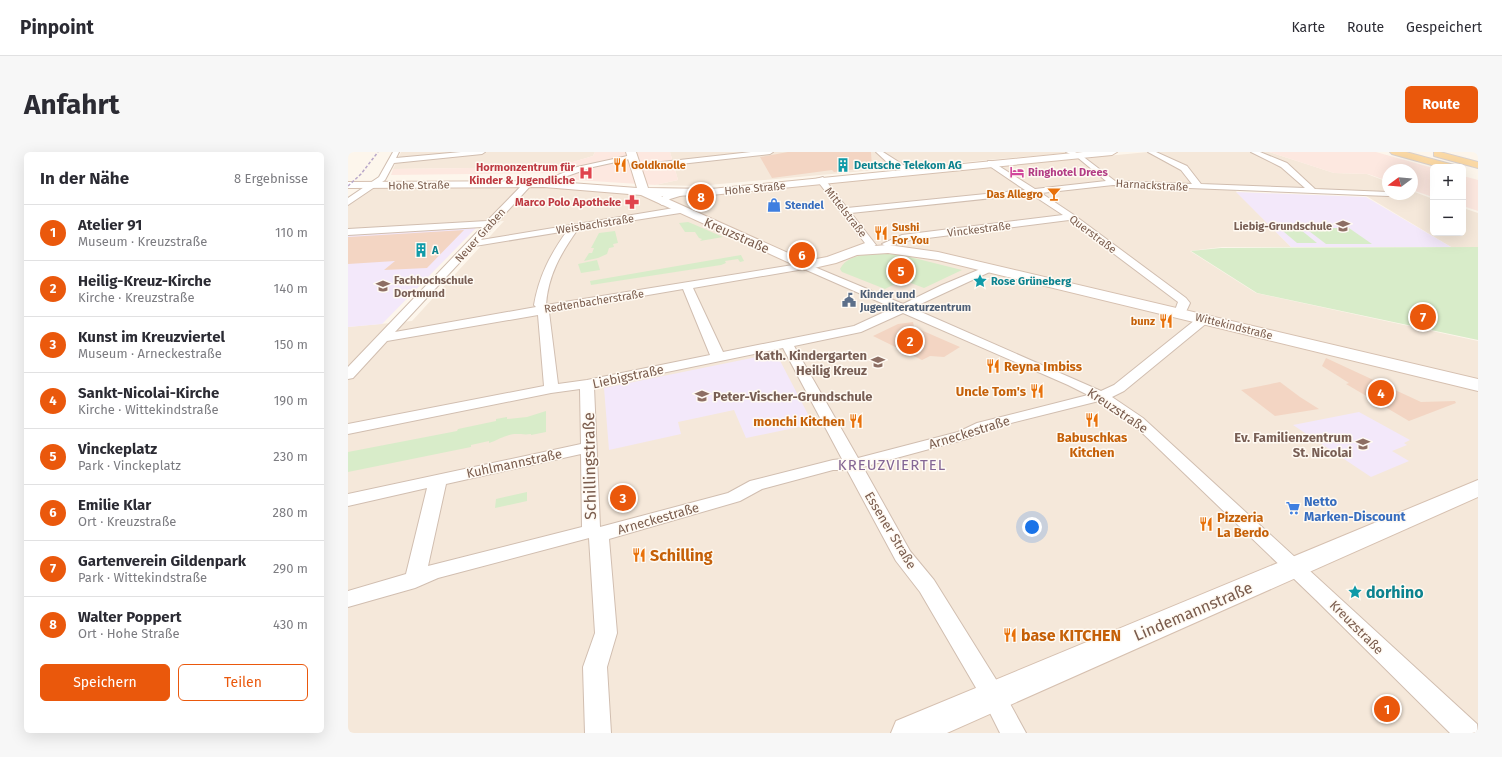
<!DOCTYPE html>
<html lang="de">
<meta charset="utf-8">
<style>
:root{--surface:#fff;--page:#f7f7f7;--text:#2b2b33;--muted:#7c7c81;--line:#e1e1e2;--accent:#ea580c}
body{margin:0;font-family:"Fira Sans",sans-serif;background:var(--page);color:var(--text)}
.controls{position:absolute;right:12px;top:12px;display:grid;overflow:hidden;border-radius:6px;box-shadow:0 4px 16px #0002}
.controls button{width:36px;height:36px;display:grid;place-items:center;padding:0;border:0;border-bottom:1px solid var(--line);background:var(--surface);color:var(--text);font:20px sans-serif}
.compass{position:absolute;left:1034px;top:12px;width:36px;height:36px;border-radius:50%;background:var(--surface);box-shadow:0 4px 16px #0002;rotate:254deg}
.you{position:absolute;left:684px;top:375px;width:14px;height:14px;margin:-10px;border:3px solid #fff;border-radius:50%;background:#1a73e8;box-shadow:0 0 0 6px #1a73e833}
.badge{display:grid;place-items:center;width:26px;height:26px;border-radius:50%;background:var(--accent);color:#fff;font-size:13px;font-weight:700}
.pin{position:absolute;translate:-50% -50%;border:2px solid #fff;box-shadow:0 1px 4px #0006}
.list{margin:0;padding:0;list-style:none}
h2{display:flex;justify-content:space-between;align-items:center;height:52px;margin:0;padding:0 16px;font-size:17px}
h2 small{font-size:13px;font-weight:400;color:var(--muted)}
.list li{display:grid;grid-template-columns:26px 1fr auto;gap:12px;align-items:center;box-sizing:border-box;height:56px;padding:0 16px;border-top:1px solid var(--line)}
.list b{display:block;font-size:15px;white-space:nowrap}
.list p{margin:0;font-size:13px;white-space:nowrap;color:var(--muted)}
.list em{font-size:13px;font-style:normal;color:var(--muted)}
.actions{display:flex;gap:8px;padding:12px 16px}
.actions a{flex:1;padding:9px 0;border:1px solid var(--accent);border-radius:6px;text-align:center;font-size:14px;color:var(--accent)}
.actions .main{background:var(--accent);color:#fff}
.map{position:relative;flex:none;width:1130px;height:581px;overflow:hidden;border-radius:6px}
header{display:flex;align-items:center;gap:24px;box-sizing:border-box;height:56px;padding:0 20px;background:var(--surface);border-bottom:1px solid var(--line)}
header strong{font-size:19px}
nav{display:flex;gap:22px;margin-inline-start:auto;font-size:14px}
.intro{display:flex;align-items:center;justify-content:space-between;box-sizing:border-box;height:96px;padding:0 24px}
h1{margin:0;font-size:28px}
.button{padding:10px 18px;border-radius:6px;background:var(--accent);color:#fff;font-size:14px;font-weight:700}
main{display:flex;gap:24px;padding:0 24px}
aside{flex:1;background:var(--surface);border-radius:6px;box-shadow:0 4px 16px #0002}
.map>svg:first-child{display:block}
</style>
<header>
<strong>Pinpoint</strong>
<nav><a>Karte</a><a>Route</a><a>Gespeichert</a></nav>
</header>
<div class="intro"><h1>Anfahrt</h1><a class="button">Route</a></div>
<main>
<aside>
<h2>In der Nähe<small>8 Ergebnisse</small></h2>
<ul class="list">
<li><span class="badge">1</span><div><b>Atelier 91</b><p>Museum · Kreuzstraße</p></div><em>110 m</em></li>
<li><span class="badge">2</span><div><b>Heilig-Kreuz-Kirche</b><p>Kirche · Kreuzstraße</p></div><em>140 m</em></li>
<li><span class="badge">3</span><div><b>Kunst im Kreuzviertel</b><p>Museum · Arneckestraße</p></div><em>150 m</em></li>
<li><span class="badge">4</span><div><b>Sankt-Nicolai-Kirche</b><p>Kirche · Wittekindstraße</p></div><em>190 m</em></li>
<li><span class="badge">5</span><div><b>Vinckeplatz</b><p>Park · Vinckeplatz</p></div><em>230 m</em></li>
<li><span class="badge">6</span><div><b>Emilie Klar</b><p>Ort · Kreuzstraße</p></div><em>280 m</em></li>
<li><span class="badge">7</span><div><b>Gartenverein Gildenpark</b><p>Park · Wittekindstraße</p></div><em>290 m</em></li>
<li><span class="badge">8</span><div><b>Walter Poppert</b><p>Ort · Hohe Straße</p></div><em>430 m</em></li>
</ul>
<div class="actions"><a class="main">Speichern</a><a>Teilen</a></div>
</aside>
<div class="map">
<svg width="1130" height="581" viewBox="0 0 1130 581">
<rect width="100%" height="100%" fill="#fdf6ec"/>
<g fill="#f5e8da">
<polygon points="53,0 247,0 245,4 208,15 45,17"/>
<polygon points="322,0 717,0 718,1 350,34 307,33 330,28"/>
<polygon points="800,0 921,0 986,21 1019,22 1040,30 1040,42 1064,42 1064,39 1085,47 1085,81 1115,81 1115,56 1130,61 1130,95 1103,95 1010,39 884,35 943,95 874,95 842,99 908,141 1130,189 1130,332 547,581 0,581 0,175 64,169 156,69 0,78 0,53 25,35 201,34 279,41 404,38"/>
<polygon points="1130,341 1130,581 574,581"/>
</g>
<g fill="#fde8e0">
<polygon points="247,0 322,0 330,28 307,33 212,27 211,21 43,23 45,17 208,15 245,4"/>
<polygon points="921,0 1028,0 1085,16 1085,45 1064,38 1064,18 1040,18 1040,29 1020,22 986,21"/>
<polygon points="1115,24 1130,28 1130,59 1115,54"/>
</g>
<g fill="#f3e8fa">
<polygon points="888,40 1018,45 1103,95 943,95"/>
<polygon points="128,76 34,172 0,175 0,83"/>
<polygon points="428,201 465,272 398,286 386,258 330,270 333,282 261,298 256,236"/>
<polygon points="1011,260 1062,288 1056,291 1059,293 1044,299 1061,309 1023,325 945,273"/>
</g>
<g fill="#d8ecc9">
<polygon points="340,70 345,72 375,85 352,89 354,87 351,86 347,80 337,80 331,71"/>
<polygon points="929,74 948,74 969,91 949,91"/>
<polygon points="957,76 1001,76 1024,92 978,92"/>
<polygon points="267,79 270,91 265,92 266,95 261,96 259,102 250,106 236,109 241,101 244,101 246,96 243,96 251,81"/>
<polygon points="1130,95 1130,188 909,141 843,99 873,96"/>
<path d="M546,101L614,118L576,136L555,128L537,137L494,120L492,117C500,100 530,101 546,101Z"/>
<polygon points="393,103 396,109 392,110 390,107 377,109 378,111 373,113 243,133 242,129"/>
<polygon points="249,108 252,118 233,121 230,112"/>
<path d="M198,259V280L183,283V282C177,283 173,282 169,282C158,282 151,288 141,291V289L123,293V295L0,320V300L109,279L110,277L148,269V267L159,265V267L179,265Z"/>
<polygon points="179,340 179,349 147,356 148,347"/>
</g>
<g fill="#f3d5c3">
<polygon points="440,0 523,0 524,15 486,20 484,18 424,26 412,5"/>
<polygon points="116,78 79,116 36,118 47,109 0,112 0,85"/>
<polygon points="565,170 566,175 612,195 596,205 582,204 574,208 525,184 550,172"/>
<polygon points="978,206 1073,250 1107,249 1108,251 1061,269 998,232 1001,231 974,214"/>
<polygon points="932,230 952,245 971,257 927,264 893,238"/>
</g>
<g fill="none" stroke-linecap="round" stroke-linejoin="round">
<defs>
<g id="street">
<polygon points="45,0 51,0 48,6 113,0 137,0 134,2 46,11 37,28 0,53 0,46 31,25"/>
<polygon points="403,0 425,0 422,2 287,17 283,15 287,13"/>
<polygon points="528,0 535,0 568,21 561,23 542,13"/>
<polygon points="718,0 727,0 733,3 767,29 844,32 833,18 800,0 808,0 839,14 853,32 957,36 933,15 903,0 912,0 939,11 967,37 1040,40 1040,42 1044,42 1040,44 765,33 693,41 726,63 838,146 842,151 836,164 832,165 826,161 830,150 721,68 556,89 539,95 534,92 554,83 715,63 683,42 503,61 528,93 523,96 520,95 468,27 475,25 499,56 677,38 640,13 640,9 643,9 687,37 758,29 729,5"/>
<polygon points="284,3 286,4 286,6 245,15 202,30 198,28 229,15"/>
<path d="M178,29L185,31L133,88L332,55L336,58L332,61L230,77C213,101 200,123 198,153L457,111L555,152L594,133L642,113L647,116L646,118L564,156L753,239L766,233L852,164H860L862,167L860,170L776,239L764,245L795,266L1129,572L1130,581H1102L968,448L785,272L751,249L639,277L622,286L515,315L562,399L586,428L654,537L678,581H652L638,553L572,440L548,409L499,318H485L414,337L392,349L261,387L269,481L259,515L263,581H237L235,515L247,481L241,386L90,426L67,436L0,455V439L58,422L79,336L0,354V342L233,292L232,237L203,241L0,282V272L196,234L190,163L39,189L5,226L0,227V215L134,75L0,83V77L139,69ZM219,79C202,103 191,124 186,153L188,155L47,180L127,94ZM456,117L545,156L506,174L375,200L345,136ZM335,137L362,203L239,228L210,232L201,160ZM555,161L720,233L740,243L629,271L610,280L510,306L446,194L513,180ZM435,196L494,307L485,308L402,329L380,341L252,375L246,235ZM233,302L234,375L80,414L98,332Z"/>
<polygon points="332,39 336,41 335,43 322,47 314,53 310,50 316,43"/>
<polygon points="1052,42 1063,42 1059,44"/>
</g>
<g id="secondary">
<polygon points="278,0 288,0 300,36 363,37 735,0 769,0 764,3 363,43 313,44 458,109 479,105 520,90 527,94 540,93 590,100 1130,227 1130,239 590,108 540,101 509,103 488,111 457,118 293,43 196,35 0,36 0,30 196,29 289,36"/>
<polygon points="1130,328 1130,345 599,581 543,581 548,569"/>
</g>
<g id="primary">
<polygon points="1042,0 1058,0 1106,13 1107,15 1091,15 1044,2"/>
<polygon points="1086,0 1092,0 1130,10 1130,16 1086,4"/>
</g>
</defs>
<use href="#street" stroke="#d1beb0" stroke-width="2"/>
<use href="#secondary" stroke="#d6c0b0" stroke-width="2"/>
<use href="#primary" stroke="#dad1cd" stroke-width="2"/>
<use href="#street" fill="#fff" fill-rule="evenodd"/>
<use href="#secondary" fill="#fff" fill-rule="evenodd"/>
<use href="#primary" fill="#fbd9a5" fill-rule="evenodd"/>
<polyline stroke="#b9a8c9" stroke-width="1.5" stroke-dasharray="3 2" stroke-linecap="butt" points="0,34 13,22 30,0"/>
</g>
<defs>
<symbol id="restaurant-bare" viewBox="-9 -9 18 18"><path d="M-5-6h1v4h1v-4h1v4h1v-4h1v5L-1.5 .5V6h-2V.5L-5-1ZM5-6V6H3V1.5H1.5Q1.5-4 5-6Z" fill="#e8710a" stroke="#fffaf3" stroke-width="2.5" paint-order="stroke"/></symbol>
<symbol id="building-bare" viewBox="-9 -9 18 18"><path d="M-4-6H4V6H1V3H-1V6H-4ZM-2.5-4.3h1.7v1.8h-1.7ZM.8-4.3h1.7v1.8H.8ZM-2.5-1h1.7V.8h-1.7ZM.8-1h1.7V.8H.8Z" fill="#0f9aa8" stroke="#fffaf3" stroke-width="2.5" paint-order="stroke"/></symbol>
<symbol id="hotel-bare" viewBox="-9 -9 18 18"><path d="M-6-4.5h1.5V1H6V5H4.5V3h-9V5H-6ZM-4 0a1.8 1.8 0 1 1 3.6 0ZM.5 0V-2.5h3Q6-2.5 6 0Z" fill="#d1479c" stroke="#fffaf3" stroke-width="2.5" paint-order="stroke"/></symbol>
<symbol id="hospital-bare" viewBox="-9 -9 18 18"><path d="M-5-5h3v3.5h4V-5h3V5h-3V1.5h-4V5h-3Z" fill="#e0444e" stroke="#fffaf3" stroke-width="2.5" paint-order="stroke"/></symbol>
<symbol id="bar-bare" viewBox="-9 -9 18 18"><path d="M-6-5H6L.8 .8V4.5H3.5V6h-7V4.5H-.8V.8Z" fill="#e8710a" stroke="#fffaf3" stroke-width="2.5" paint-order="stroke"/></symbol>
<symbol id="pharmacy-bare" viewBox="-9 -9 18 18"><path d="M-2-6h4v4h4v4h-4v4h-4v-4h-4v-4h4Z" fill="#e0444e" stroke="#fffaf3" stroke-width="2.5" paint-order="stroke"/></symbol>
<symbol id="shop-bare" viewBox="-9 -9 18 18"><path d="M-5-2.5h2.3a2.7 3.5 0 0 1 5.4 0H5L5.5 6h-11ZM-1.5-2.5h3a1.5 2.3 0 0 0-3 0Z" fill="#3f7fe0" stroke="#fffaf3" stroke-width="2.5" paint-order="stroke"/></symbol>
<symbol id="school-bare" viewBox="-9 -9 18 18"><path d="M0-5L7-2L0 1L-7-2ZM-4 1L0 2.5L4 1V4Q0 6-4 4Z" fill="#8d6e63" stroke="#fffaf3" stroke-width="2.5" paint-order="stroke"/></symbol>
<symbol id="sight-bare" viewBox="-9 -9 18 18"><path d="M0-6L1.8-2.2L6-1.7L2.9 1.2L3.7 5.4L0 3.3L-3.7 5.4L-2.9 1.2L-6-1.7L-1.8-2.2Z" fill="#0f9aa8" stroke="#fffaf3" stroke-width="2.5" paint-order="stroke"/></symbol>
<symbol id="university-bare" viewBox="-9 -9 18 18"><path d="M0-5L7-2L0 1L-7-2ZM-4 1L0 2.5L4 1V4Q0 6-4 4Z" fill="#8d6e63" stroke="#fffaf3" stroke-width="2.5" paint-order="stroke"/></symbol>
<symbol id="civic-bare" viewBox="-9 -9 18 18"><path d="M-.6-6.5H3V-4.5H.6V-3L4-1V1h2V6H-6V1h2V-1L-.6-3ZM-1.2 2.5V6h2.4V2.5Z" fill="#5c6f8a" stroke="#fffaf3" stroke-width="2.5" paint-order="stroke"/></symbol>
<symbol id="supermarket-bare" viewBox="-9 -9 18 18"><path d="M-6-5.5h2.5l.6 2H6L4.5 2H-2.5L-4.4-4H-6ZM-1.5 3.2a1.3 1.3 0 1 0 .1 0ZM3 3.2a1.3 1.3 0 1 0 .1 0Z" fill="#3f7fe0" stroke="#fffaf3" stroke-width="2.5" paint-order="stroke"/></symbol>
</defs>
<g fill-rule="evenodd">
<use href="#restaurant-bare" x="262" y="3" width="20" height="20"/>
<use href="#building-bare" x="485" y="3" width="20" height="20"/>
<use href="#hotel-bare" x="659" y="10" width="20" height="20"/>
<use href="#hospital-bare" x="228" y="11" width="20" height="20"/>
<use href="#bar-bare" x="696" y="32" width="20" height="20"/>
<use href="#pharmacy-bare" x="274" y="40" width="20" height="20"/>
<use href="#shop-bare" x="416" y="43" width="20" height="20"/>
<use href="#school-bare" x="985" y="64" width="20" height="20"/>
<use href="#restaurant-bare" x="523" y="71" width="20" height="20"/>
<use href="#building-bare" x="63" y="88" width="20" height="20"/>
<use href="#sight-bare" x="622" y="119" width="20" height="20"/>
<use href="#university-bare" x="25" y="124" width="20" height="20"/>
<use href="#civic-bare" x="491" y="138" width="20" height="20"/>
<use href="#restaurant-bare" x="808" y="159" width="20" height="20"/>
<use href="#school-bare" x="520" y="200" width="20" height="20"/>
<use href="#restaurant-bare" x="635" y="204" width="20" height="20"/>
<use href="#restaurant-bare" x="679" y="229" width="20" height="20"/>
<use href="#school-bare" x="344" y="234" width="20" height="20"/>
<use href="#restaurant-bare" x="734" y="258" width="20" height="20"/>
<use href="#restaurant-bare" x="498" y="259" width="20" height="20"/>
<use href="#school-bare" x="1005" y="282" width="20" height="20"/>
<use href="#supermarket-bare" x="935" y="346" width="20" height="20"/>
<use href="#restaurant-bare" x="848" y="362" width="20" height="20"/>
<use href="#restaurant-bare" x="281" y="393" width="20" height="20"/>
<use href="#sight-bare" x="997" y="430" width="20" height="20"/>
<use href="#restaurant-bare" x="652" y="473" width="20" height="20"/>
</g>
<g text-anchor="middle" stroke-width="3" stroke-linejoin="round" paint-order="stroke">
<g font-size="11" font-weight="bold" fill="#c56008" stroke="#fffaf3" text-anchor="start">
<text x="283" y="17">Goldknolle</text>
<text x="695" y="46" text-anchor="end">Das Allegro</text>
<text x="544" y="79">Sushi<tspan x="544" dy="13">For You</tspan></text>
<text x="807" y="173" text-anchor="end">bunz</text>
</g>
<g font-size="11" font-weight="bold" fill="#0d838f" stroke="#fffaf3" text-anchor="start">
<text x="506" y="17">Deutsche Telekom AG</text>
<text x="84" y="102">A</text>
<text x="643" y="133">Rose Grüneberg</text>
</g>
<g font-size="11" font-weight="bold" fill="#be3a42" stroke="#fffaf3" text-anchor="end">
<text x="227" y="19">Hormonzentrum für<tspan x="227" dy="13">Kinder &amp; Jugendliche</tspan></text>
<text x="273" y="54">Marco Polo Apotheke</text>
</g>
<g font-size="11" font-weight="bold" fill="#b23c85" stroke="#fffaf3" text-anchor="start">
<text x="680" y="24">Ringhotel Drees</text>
</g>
<g font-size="11" fill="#7a5c4d" stroke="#fffaf3">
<text transform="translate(71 33) rotate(-1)" y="4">Hohe Straße</text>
<text transform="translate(804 33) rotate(3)" y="4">Harnackstraße</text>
<text transform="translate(407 36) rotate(-5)" y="4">Hohe Straße</text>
<text transform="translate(498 60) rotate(52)" y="4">Mittelstraße</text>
<text transform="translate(247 72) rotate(-9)" y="4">Weisbachstraße</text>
<text transform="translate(631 77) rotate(-7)" y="4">Vinckestraße</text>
<text transform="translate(745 82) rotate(37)" y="4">Querstraße</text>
<text transform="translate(132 83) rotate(-48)" y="4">Neuer Graben</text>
<text transform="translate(246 149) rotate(-9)" y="4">Redtenbacherstraße</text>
<text transform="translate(886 174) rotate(14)" y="4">Wittekindstraße</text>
</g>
<g font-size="11" font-weight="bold" fill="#366cbe" stroke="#fffaf3" text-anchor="start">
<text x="437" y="57">Stendel</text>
</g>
<g font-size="11" font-weight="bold" fill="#785e54" stroke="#fffaf3" text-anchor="end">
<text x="984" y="78">Liebig-Grundschule</text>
<text x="46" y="132" text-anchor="start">Fachhochschule<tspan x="46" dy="13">Dortmund</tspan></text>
</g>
<g font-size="11" font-weight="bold" fill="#4e5e75" stroke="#fffaf3" text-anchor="start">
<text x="512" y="146">Kinder und<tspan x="512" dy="13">Jugenliteraturzentrum</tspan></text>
</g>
<g font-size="13" fill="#7a5c4d" stroke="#fffaf3">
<text transform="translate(389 83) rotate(24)" y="5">Kreuzstraße</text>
<text transform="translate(280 224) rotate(-12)" y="5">Liebigstraße</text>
<text transform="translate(770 258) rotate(34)" y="5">Kreuzstraße</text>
<text transform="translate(621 280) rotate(-17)" y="5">Arneckestraße</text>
<text transform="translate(166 311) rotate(-12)" y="5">Kuhlmannstraße</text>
<text transform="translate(310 366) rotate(-16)" y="5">Arneckestraße</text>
<text transform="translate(543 378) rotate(59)" y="5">Essener Straße</text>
<text transform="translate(1009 475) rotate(45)" y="5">Kreuzstraße</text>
</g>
<g font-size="13" font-weight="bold" fill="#785e54" stroke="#fffaf3" text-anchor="end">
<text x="519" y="208">Kath. Kindergarten<tspan x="519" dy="15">Heilig Kreuz</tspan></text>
<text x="365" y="249" text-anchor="start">Peter-Vischer-Grundschule</text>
<text x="1004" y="290">Ev. Familienzentrum<tspan x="1004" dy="15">St. Nicolai</tspan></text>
</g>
<g font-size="13" font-weight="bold" fill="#c56008" stroke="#fffaf3" text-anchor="start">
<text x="656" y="219">Reyna Imbiss</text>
<text x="678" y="244" text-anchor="end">Uncle Tom's</text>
<text x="497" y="274" text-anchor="end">monchi Kitchen</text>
<text x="744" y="290" text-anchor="middle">Babuschkas<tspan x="744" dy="15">Kitchen</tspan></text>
<text x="869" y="370">Pizzeria<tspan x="869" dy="15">La Berdo</tspan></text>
</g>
<g font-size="13" font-weight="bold" fill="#366cbe" stroke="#fffaf3" text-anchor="start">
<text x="956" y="354">Netto<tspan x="956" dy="15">Marken-Discount</tspan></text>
</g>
<g font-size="15" letter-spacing="1" fill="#846695" stroke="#fffaf3">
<text x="544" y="318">KREUZVIERTEL</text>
</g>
<g font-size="16" fill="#7a5c4d" stroke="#fffaf3">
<text transform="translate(241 314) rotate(-91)" y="6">Schillingstraße</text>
<text transform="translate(845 459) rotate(-23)" y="6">Lindemannstraße</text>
</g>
<g font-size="16" font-weight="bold" fill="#c56008" stroke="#fffaf3" text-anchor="start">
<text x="302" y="409">Schilling</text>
<text x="673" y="489">base KITCHEN</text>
</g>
<g font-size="16" font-weight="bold" fill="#0d838f" stroke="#fffaf3" text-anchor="start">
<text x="1018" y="446">dorhino</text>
</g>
</g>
</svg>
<div class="controls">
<button>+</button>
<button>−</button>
</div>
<svg class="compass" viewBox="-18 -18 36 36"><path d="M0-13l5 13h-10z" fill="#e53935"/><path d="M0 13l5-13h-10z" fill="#7c7c81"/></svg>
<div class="you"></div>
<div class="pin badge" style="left:1039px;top:557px">1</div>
<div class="pin badge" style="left:562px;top:189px">2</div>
<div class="pin badge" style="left:275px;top:346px">3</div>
<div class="pin badge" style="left:1033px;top:241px">4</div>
<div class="pin badge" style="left:553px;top:119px">5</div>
<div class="pin badge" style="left:454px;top:103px">6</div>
<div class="pin badge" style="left:1075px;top:165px">7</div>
<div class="pin badge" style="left:353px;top:45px">8</div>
</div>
</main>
